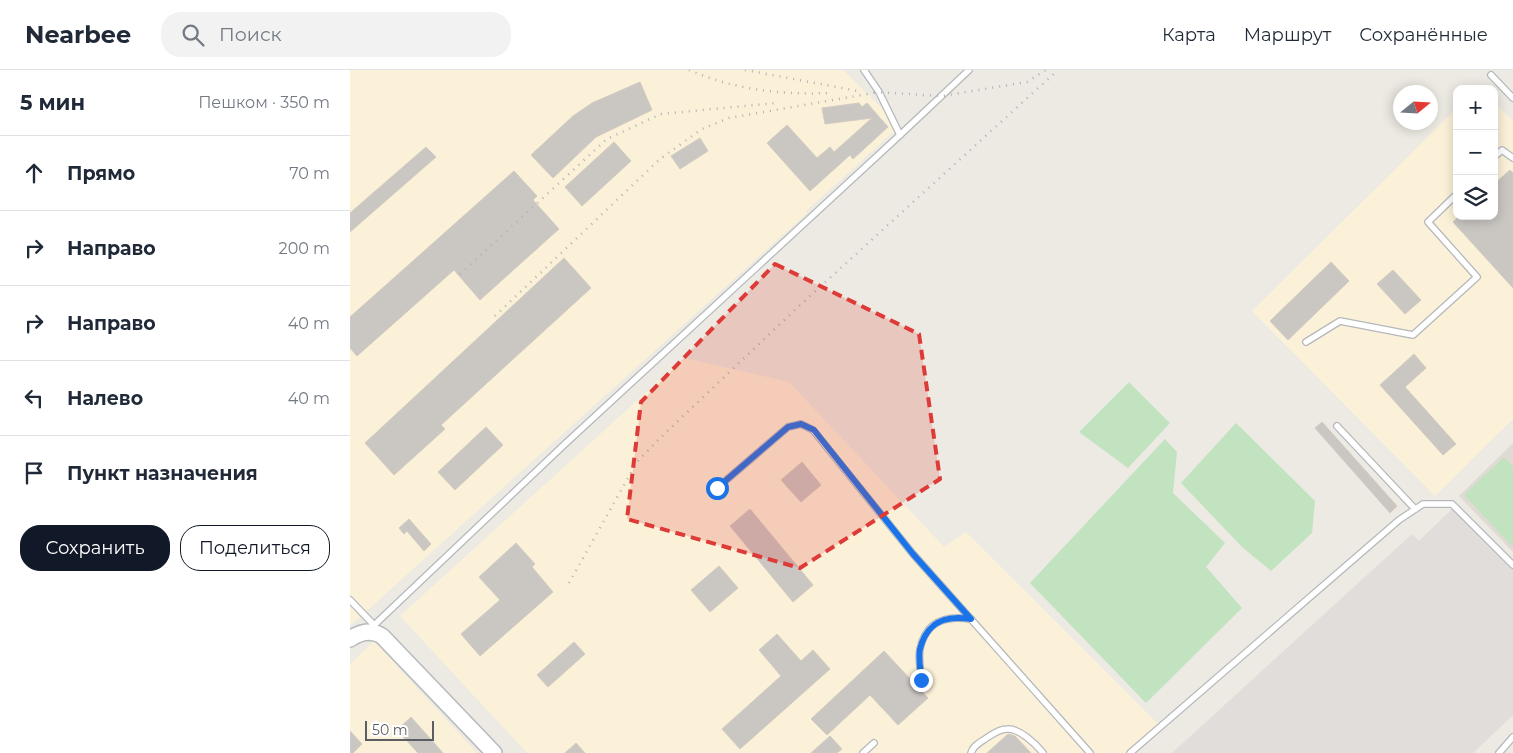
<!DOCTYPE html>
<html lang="ru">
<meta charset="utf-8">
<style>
:root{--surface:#fff;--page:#f2f2f3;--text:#1f2937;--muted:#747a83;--line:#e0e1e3;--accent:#111827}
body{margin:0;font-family:Montserrat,sans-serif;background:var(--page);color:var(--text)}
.controls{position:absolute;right:15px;top:15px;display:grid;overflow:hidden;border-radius:10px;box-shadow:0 2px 12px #0003}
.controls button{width:45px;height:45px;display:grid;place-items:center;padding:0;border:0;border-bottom:1px solid var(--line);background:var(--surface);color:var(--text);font:25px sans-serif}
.compass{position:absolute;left:1043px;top:15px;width:45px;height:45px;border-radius:50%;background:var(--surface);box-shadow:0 2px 12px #0003;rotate:72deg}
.scale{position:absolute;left:15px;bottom:12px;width:69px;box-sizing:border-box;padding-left:5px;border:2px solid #5b5e62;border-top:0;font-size:14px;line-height:18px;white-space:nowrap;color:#5b5e62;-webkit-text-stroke:4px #fff;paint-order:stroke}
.stop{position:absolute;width:15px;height:15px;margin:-11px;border:4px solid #1a73e8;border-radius:50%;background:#fff}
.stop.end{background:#1a73e8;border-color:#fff;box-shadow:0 1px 5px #0008}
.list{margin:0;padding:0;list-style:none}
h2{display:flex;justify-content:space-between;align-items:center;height:65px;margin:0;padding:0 20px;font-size:21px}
h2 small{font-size:16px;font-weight:400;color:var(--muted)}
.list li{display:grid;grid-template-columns:32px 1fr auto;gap:15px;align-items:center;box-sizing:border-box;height:75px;padding:0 20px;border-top:1px solid var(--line)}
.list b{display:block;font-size:19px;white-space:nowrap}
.list em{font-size:16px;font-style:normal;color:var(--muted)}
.actions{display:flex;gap:10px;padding:15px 20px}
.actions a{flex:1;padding:11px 0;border:1px solid var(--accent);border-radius:20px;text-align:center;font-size:18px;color:var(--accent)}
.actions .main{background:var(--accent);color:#fff}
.icon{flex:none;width:28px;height:28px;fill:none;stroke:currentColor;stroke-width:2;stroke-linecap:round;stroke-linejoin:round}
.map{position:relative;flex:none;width:1163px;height:683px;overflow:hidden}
header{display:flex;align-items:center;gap:30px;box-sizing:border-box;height:70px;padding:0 25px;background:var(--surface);border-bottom:1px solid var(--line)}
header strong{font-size:24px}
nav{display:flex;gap:28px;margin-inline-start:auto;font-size:18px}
.search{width:350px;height:45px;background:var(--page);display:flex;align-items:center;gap:12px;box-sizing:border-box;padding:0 18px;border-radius:20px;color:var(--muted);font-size:19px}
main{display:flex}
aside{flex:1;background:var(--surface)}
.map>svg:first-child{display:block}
</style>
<header>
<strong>Nearbee</strong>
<div class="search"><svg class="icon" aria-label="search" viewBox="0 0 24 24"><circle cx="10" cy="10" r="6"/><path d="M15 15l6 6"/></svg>Поиск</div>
<nav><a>Карта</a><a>Маршрут</a><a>Сохранённые</a></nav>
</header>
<main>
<aside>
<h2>5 мин<small>Пешком · 350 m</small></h2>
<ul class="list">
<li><svg class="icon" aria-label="ahead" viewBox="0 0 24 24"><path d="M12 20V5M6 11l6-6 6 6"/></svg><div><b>Прямо</b></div><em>70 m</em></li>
<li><svg class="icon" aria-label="right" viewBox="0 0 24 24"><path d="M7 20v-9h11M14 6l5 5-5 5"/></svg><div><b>Направо</b></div><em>200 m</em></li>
<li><svg class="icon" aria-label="right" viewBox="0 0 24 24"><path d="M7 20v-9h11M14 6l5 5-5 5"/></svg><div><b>Направо</b></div><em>40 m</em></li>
<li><svg class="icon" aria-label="left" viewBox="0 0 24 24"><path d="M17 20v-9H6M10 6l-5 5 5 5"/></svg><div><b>Налево</b></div><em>40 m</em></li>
<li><svg class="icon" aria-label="arrive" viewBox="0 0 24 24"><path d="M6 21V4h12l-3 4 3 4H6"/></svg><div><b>Пункт назначения</b></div></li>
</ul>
<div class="actions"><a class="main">Сохранить</a><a>Поделиться</a></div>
</aside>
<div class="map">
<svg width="1163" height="683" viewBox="0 0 1163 683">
<rect width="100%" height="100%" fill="#eceae2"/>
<g fill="#fbf1d8">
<polygon points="0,0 493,0 550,56 456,141 457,143 0,556"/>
<polygon points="1144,32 1163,51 1163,349 1085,426 902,241 1107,38 1107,146 1144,146"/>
<polygon points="334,288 439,312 594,477 616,462 808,654 776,683 177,683 50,546"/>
<polygon points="24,571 127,683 0,683 0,594"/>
</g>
<polygon fill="#e0ddda" points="1102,439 1163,499 1163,645 1123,683 822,683 1062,464 1069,471"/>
<polygon fill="#dfdbd3" points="1163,373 1163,482 1109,426"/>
<g fill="#c2e3c0">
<polygon points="779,312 820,353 778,398 729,362"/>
<polygon points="886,353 965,431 962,463 921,501 892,477 831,413"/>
<polygon points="815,369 827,382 823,423 875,473 856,497 892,538 796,633 680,513"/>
<polygon points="1154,387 1163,396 1163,477 1114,425"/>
</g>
<g fill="#cac6c2" stroke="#d1cbc1">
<polygon points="290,12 302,40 246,67 203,108 181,85 223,46 242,33"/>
<polygon points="509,33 512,37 517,33 538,57 503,89 500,85 460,121 417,73 437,55 467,88 480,77 484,82 522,48 475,54 472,38"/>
<polygon points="350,68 358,81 330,99 321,86"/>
<polygon points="264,72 281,91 232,136 215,117"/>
<polygon points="76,77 86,87 0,162 0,143"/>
<polygon points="1160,100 1163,103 1163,218 1103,152 1109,146 1144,146 1144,114"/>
<polygon points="164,101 187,126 183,130 209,159 130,230 104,200 7,286 0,278 0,247"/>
<polygon points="214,188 241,218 91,355 95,359 44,405 15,373"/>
<polygon points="981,192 999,211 938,270 920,251"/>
<polygon points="1043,200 1071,230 1055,244 1027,214"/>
<polygon points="1064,284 1076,298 1055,317 1106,374 1093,385 1030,315"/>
<polygon points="972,352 1047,436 1040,443 965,358"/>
<polygon points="136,357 153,375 105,420 88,402"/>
<polygon points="452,392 471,415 451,432 431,410"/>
<polygon points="400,439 463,515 443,532 380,456"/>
<polygon points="59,449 81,474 74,481 57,461 54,464 49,458"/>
<polygon points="166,473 185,494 182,497 203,522 130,586 111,564 150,530 129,507"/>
<polygon points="369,496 388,518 360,542 341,520"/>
<polygon points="427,564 451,591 463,580 480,599 390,679 372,659 431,606 409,580"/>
<polygon points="224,572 235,584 198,617 187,605"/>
<polygon points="534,581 578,628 548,655 520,625 477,665 461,649"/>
<polygon points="61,647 93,683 68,683 47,660"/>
<polygon points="0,661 12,674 3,683 0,683"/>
<polygon points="658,664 665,666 681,683 637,683"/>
<polygon points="480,666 492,679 487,683 461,683"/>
<polygon points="226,673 235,683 215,683"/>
</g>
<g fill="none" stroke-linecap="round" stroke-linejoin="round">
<defs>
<g id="lane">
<polyline points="1141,5 1163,28"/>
<polyline points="550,65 619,0"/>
<polyline points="1144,87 1152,80 1163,88"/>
<polyline points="956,272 990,251 1063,265 1127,207 1078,152 1107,124"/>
<polyline points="987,356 1065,439"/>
<polyline points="367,418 438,357 451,354 463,360 563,484 740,683"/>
<polyline points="0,530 24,555"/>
<polyline points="19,560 216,373 550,65 529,22 514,0"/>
<path d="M571,610C571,601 568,588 570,579C576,551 596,545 621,549"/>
<polyline points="513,683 524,673"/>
<path d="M621,683C623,676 629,673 635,669C641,665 649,659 657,659C669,658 686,674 693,683"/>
<polyline points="780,683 1049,450 1073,434 1102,434 1163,495"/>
<polyline points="1149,683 1163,667"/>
</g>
<path id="secondary" d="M0,569C10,562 21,559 32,566L144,683"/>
</defs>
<use href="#lane" stroke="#b5b8bc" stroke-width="8"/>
<use href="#secondary" stroke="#b6b9be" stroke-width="18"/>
<use href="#lane" stroke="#fff" stroke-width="5.5"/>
<use href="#secondary" stroke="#fff" stroke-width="15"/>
<g stroke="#b1b2b2" stroke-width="2.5" stroke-dasharray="1 6" stroke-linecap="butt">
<path d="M339,0C386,20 430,25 481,23"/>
<polyline points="395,0 508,21"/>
<polyline points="524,22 592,26 677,12 696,0"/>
<polyline points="110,204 257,69 311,44 426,33"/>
<polyline points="145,246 310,89 352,59 379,48 529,22"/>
<polyline points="219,513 287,392 309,369 448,237 708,0"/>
</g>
</g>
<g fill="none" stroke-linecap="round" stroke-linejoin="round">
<path stroke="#1a73e8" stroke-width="6" d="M367,418L438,357L451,354L464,360L563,484L621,549C596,545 577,551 570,579C568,588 571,601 571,610"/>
</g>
<path fill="#de3a37" fill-opacity="0.2" stroke="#de3a37" stroke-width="4" stroke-dasharray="10 6" stroke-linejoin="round" d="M425,194L569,264L590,409L450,498L277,449L291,332Z"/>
</svg>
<div class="controls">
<button>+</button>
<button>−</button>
<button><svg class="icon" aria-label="layers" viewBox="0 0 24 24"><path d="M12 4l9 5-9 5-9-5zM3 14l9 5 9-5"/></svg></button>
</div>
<svg class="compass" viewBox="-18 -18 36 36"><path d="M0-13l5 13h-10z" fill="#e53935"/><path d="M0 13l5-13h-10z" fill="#747a83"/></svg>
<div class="scale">50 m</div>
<div class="stop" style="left:367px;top:418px"></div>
<div class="stop end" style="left:571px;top:610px"></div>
</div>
</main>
